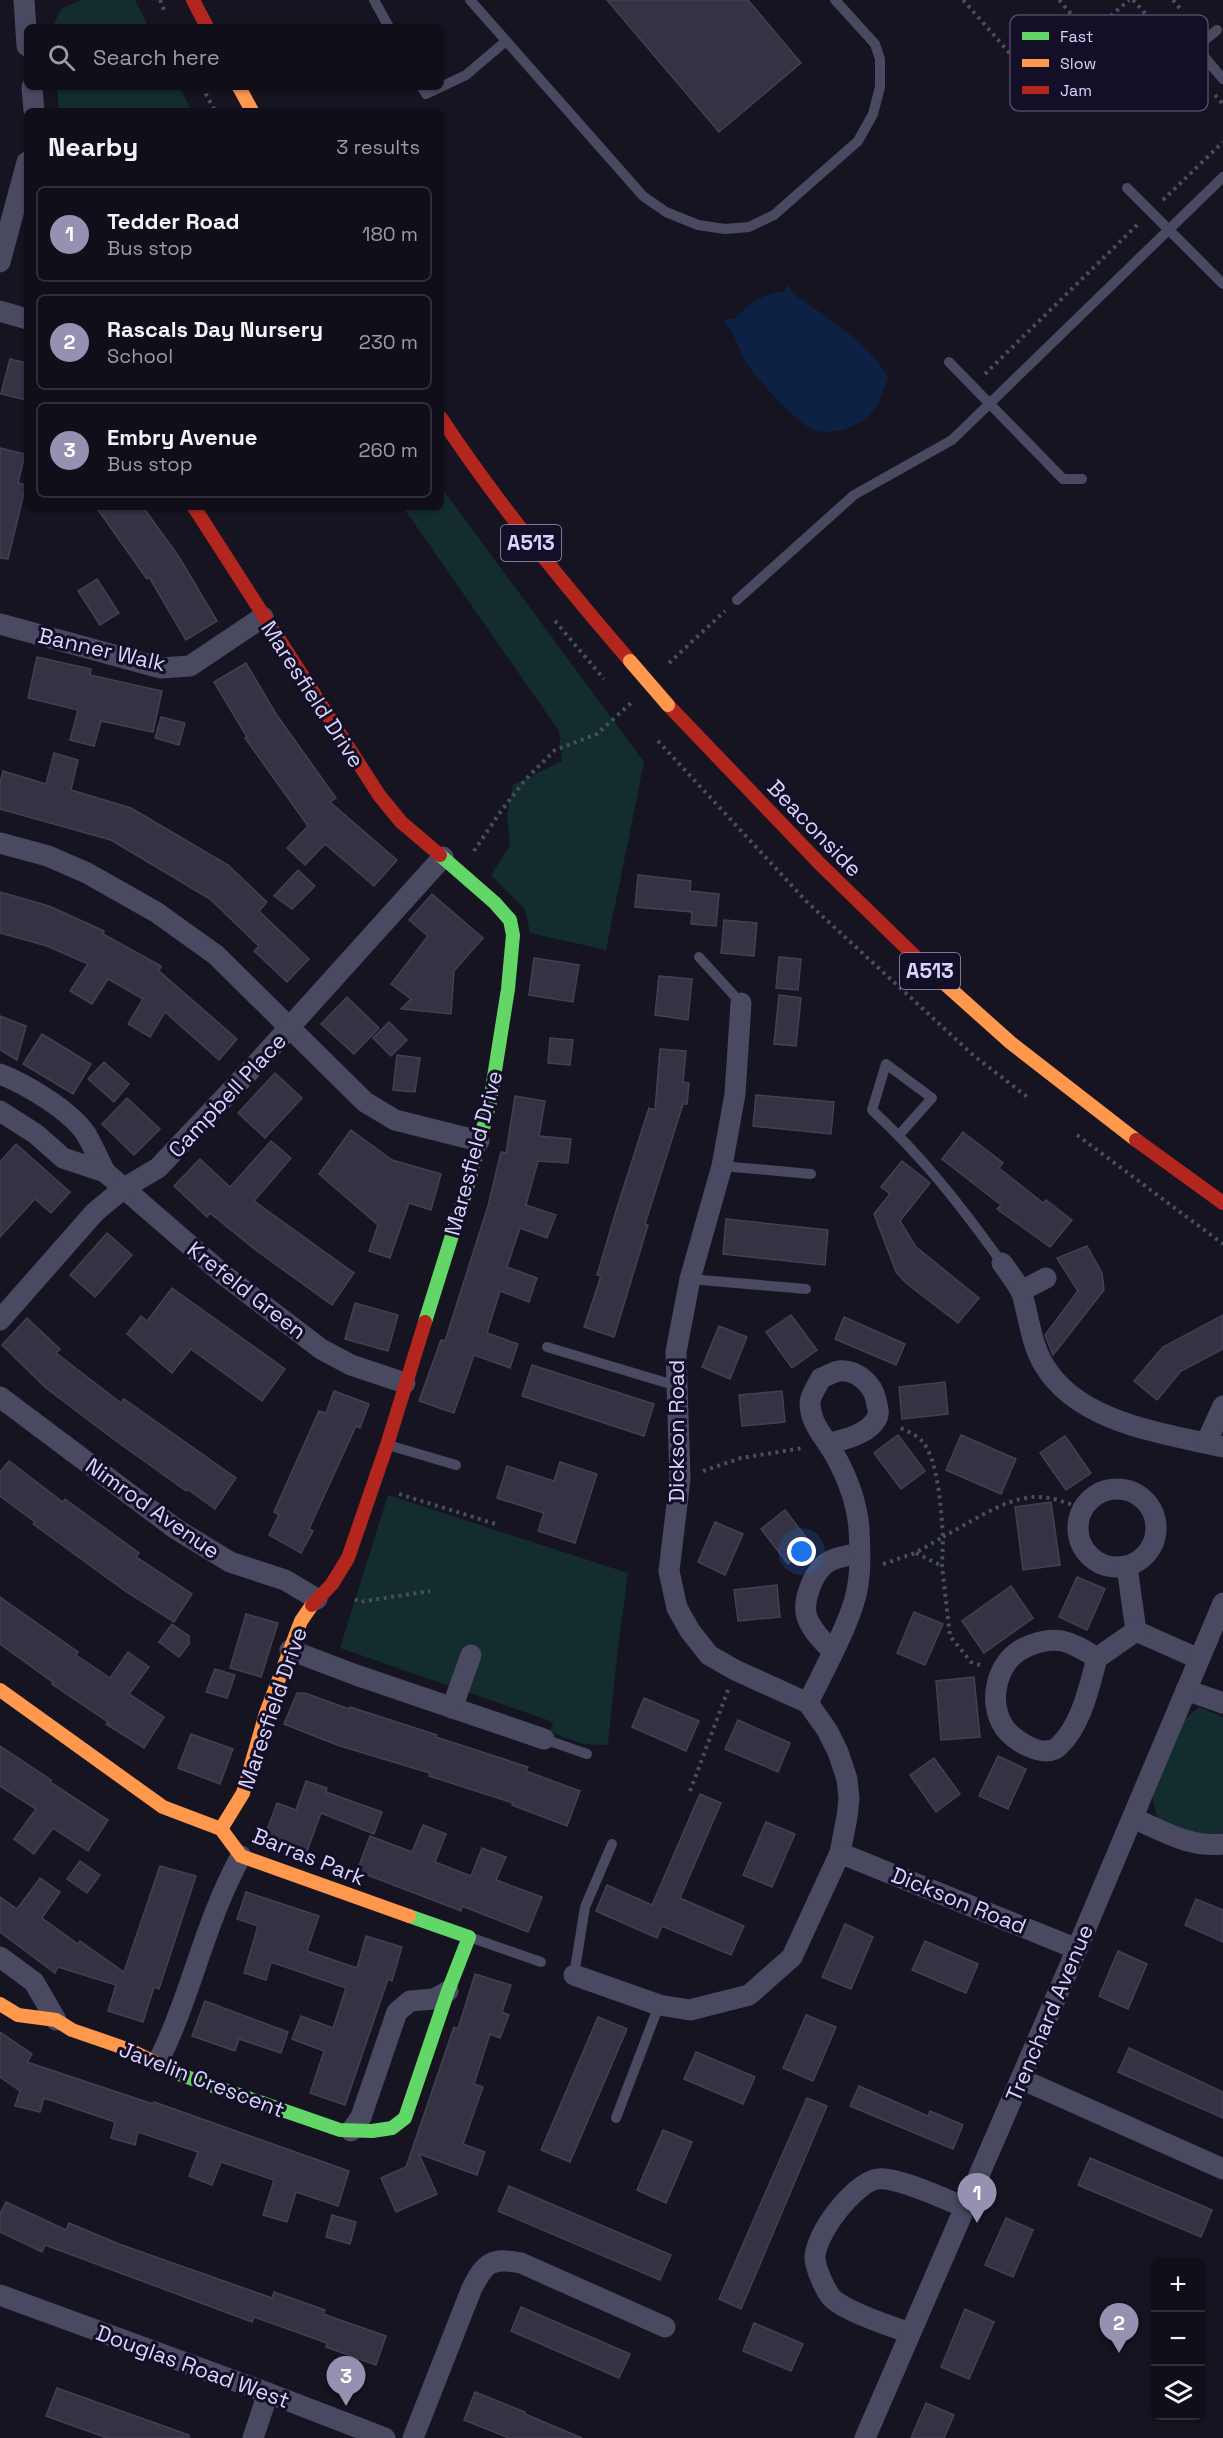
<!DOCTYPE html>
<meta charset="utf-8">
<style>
:root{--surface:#100f19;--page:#191822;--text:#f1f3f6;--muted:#9c9ca2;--line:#302f38;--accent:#9591b1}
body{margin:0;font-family:"Space Grotesk",sans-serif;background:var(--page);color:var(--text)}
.controls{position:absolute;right:18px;bottom:18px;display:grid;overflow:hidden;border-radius:9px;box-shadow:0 2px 4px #0004}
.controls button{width:54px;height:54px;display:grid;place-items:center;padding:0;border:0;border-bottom:2px solid var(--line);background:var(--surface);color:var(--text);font:30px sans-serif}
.you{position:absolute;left:802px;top:1552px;width:21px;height:21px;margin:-15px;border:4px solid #fff;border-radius:50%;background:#1a73e8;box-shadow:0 0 0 9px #1a73e833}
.badge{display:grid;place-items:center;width:39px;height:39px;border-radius:50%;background:var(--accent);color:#fff;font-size:20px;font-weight:700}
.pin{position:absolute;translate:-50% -50px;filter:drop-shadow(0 2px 3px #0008)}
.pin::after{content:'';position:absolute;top:32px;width:21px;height:18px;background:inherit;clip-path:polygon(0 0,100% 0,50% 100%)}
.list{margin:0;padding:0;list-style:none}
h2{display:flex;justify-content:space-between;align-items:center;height:78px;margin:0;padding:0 24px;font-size:26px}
h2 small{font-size:20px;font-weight:400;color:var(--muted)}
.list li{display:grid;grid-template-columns:39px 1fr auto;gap:18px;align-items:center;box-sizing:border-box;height:96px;margin:0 12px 12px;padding:0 12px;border:2px solid var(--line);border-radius:9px}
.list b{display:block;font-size:22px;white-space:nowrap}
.list p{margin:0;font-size:20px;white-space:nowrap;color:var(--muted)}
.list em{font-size:20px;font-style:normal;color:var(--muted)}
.icon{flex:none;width:33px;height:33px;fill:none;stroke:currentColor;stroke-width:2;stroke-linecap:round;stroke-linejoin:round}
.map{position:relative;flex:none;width:1223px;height:2438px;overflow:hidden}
.search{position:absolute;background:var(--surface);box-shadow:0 2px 4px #0004;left:24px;top:24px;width:420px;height:66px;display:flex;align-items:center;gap:15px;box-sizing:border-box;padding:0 21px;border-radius:9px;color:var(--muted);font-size:22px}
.panel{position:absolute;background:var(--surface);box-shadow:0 2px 4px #0004;left:24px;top:108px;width:420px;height:402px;border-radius:9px}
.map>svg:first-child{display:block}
</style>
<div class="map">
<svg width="1223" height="2438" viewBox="0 0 1223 2438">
<rect width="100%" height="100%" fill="#161421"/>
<g fill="#132c2d">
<polygon points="81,0 135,0 149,27 52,27 62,8"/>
<polygon points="57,87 179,87 192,111 59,111"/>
<polygon points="441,487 644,762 606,950 530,933 525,909 491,875 510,845 507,815 513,785 562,761 559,731 403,507 441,507"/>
<polygon points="388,1495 628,1573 617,1656 608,1745 583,1744 550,1732 553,1722 340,1648"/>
<path d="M1199,1707L1223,1717V1832C1198,1843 1179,1830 1157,1818L1152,1795L1185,1719Z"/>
</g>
<path fill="#0d2144" d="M790,286V291C823,316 867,340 888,377C882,399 872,422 847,428C837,431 826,434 815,430C797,425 754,376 744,359C738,348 734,330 724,323L726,319H734C749,304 764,292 785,291L786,287Z"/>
<g fill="#343243" stroke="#433f54" stroke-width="1.5">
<polygon points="607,0 748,0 801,63 719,132"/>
<polygon points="10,359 27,363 27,400 1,394"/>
<polygon points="0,448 25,454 18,483 26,485 8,559 0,558"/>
<polygon points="96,507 143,507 179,557 217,621 186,640 149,577 147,579"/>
<polygon points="97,579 119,613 100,625 78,591"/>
<polygon points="37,657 91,669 90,675 162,691 153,732 101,721 94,746 70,740 78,710 28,698"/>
<polygon points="246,663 276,714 336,798 330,802 397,860 374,886 325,844 305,865 287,848 308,826 245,738 247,737 214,682"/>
<polygon points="161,717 185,723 179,745 155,738"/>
<polygon points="54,753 78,760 71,790 131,808 228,865 267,902 259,911 309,959 287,982 254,951 259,946 210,899 111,840 0,809 0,783 3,771 46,784"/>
<polygon points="298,870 315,886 292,909 274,896"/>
<polygon points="638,875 691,881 690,891 719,894 716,926 691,924 692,912 635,907"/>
<polygon points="0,892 49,906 104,931 103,934 161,966 159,971 237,1039 219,1060 165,1012 150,1037 128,1024 143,999 108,979 92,1004 70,991 88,964 47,946 0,933"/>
<polygon points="432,894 483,938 454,971 451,1014 401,1009 411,999 391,984 428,936 409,920"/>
<polygon points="724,920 757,923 754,956 721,953"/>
<polygon points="779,957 801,959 798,990 776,988"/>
<polygon points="534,958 579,965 573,1002 529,995"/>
<polygon points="659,976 692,979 688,1020 655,1015"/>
<polygon points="779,995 801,998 796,1046 774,1044"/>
<polygon points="347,997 379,1028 354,1054 321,1024"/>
<polygon points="0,1016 26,1026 17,1060 0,1050"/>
<polygon points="389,1022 407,1040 391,1056 373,1038"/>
<polygon points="42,1034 91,1064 73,1094 23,1064"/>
<polygon points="550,1038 573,1040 570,1065 548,1063"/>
<polygon points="660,1049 686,1051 683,1082 689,1083 687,1104 683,1104 645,1224 648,1225 614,1337 584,1327 601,1276 597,1275 616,1211 649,1108 655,1110"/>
<polygon points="397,1055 420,1058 415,1092 393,1090"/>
<polygon points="104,1062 129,1084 114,1102 88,1079"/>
<polygon points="275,1073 302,1098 265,1138 238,1113"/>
<polygon points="756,1095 834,1102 831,1134 753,1126"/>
<polygon points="515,1096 545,1101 539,1136 571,1139 568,1163 538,1161 526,1205 556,1215 547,1238 520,1228 507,1267 537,1278 529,1302 500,1291 487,1333 518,1344 510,1368 474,1355 454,1413 419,1401 441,1340 445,1341 488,1206 501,1152 506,1153"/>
<polygon points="127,1098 160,1129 134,1155 102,1124"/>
<polygon points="351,1130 392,1160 441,1174 431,1210 409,1203 390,1258 369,1251 378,1225 319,1174"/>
<polygon points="963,1132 1003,1163 999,1168 1043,1203 1046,1200 1072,1220 1050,1247 997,1209 1001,1205 942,1159"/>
<polygon points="271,1141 291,1158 254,1201 354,1273 332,1305 257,1251 210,1213 207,1217 174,1186 200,1159 230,1187"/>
<polygon points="16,1144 70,1192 51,1213 35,1199 0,1237 0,1162"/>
<polygon points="902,1161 930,1183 900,1221 916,1247 979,1298 958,1323 906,1283 896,1272 874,1214 890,1194 881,1187"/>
<polygon points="726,1219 828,1230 825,1265 723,1254"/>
<polygon points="107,1233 132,1255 95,1297 70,1275"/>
<polygon points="1087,1246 1102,1273 1104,1290 1053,1355 1045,1335 1078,1291 1057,1258"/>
<polygon points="172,1288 285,1369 262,1401 191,1349 172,1373 127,1334 141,1316 147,1321"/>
<polygon points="355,1303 398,1315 388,1351 345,1339"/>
<polygon points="791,1315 817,1350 792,1368 766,1332"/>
<polygon points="1223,1315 1223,1349 1181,1371 1157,1400 1134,1381 1163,1347"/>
<polygon points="844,1317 905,1344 896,1365 835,1339"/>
<polygon points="27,1318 60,1349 56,1353 121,1403 124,1399 236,1478 215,1509 187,1489 186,1491 112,1438 46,1388 2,1345"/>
<polygon points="719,1326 747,1337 730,1379 702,1367"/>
<polygon points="532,1365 654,1404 644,1436 522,1396"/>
<polygon points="945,1382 948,1414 902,1419 899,1387"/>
<polygon points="334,1391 369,1404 360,1428 356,1426 309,1529 313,1531 301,1553 269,1535 279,1515 274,1512 319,1411 326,1413"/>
<polygon points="782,1391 785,1422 742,1426 739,1395"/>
<polygon points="898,1435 925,1471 901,1489 874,1453"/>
<polygon points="961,1435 1016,1459 1001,1494 946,1470"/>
<polygon points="1065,1436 1091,1473 1066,1490 1040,1453"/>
<polygon points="9,1461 63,1502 65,1499 139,1553 136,1557 192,1594 174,1622 125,1591 33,1524 35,1522 0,1496 0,1472"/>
<polygon points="560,1462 597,1474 575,1543 538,1531 544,1513 497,1498 507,1466 554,1481"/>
<polygon points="1051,1502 1060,1565 1023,1570 1015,1507"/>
<polygon points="785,1510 812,1545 788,1564 761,1529"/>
<polygon points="715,1522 743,1534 725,1575 698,1562"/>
<polygon points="1077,1577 1105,1589 1087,1630 1059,1617"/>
<polygon points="777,1585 780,1617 738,1621 734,1590"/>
<polygon points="1011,1586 1033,1618 984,1653 962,1621"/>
<polygon points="0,1597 78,1652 76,1655 110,1678 128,1652 149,1667 129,1694 164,1717 144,1748 106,1724 108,1722 52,1684 54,1683 0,1644"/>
<polygon points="914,1612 943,1624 925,1665 897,1653"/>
<polygon points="246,1614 278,1623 261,1677 230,1668"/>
<polygon points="172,1624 189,1636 189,1644 179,1657 159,1642"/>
<polygon points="215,1669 235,1675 227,1698 206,1692"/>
<polygon points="974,1677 980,1737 941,1740 936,1681"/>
<polygon points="297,1693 305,1693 349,1709 350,1707 437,1735 436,1737 528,1767 526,1771 580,1791 567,1826 512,1805 513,1803 429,1776 430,1773 340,1746 284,1724"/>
<polygon points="644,1698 699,1721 686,1751 632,1727"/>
<polygon points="738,1720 790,1743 778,1772 725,1749"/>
<polygon points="191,1734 233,1749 220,1784 178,1768"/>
<polygon points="0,1746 51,1780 50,1782 108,1820 88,1851 53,1828 34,1854 14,1839 36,1809 0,1786"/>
<polygon points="998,1756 1026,1769 1008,1809 979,1796"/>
<polygon points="934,1758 960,1794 936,1812 910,1775"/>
<polygon points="306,1781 327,1788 326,1792 382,1812 374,1834 321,1813 306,1854 264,1838 277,1803 296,1810"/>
<polygon points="700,1794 721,1803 680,1898 744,1926 731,1955 662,1926 657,1938 596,1911 607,1885 652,1905"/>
<polygon points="766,1822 795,1834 772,1887 743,1875"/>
<polygon points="423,1825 446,1834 435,1862 471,1876 482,1848 506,1857 496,1880 542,1897 528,1932 462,1906 461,1911 357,1871 370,1836 412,1852"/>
<polygon points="80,1861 100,1875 87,1893 67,1879"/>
<polygon points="160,1866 196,1876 159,1989 154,1987 143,2022 108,2011 116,1985 58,1967 55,1973 0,1932 0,1897 17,1909 40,1878 60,1892 42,1918 78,1944 80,1941 124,1972"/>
<polygon points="246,1892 319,1916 307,1951 357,1968 366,1936 402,1947 392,1981 388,1979 345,2105 310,2093 324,2051 292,2039 301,2016 333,2028 346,1988 271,1962 266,1980 244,1973 258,1926 237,1919"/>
<polygon points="1196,1899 1223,1910 1223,1942 1185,1925"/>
<polygon points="845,1924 873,1937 851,1989 822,1977"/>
<polygon points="925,1941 978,1964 966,1993 912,1970"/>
<polygon points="1118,1951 1147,1964 1128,2009 1099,1996"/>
<polygon points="475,1974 511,1985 502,2012 509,2015 500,2038 490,2034 474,2084 483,2087 463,2144 485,2152 477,2175 419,2154 437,2194 396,2212 381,2178 406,2167 454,2027 458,2029"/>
<polygon points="205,2001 288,2032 281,2053 239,2039 235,2051 192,2036"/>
<polygon points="806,2015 836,2027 813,2081 783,2068"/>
<polygon points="598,2017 627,2029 570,2162 541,2150"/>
<polygon points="0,2032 32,2054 27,2062 153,2104 154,2102 349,2171 338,2206 296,2192 287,2222 263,2215 274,2180 221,2162 212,2185 189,2176 198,2152 138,2132 135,2145 111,2138 115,2122 44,2098 40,2112 15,2106 20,2091 0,2077"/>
<polygon points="1129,2048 1223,2092 1223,2118 1118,2072"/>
<polygon points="696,2052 755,2077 743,2104 684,2079"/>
<polygon points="859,2086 928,2116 930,2111 963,2125 953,2149 850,2106"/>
<polygon points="807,2098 827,2106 741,2309 719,2299"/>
<polygon points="663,2130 692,2142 666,2203 637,2190"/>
<polygon points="1090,2158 1212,2210 1201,2237 1078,2185"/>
<polygon points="509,2186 671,2255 660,2280 498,2211"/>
<polygon points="6,2202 66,2230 69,2223 119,2244 272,2298 274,2292 325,2310 323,2314 386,2336 376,2365 326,2347 327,2343 254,2317 252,2322 45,2245 42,2252 0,2232 0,2214"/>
<polygon points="332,2215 356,2222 350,2244 326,2237"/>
<polygon points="1006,2218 1033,2230 1013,2277 985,2265"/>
<polygon points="521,2307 630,2354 619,2378 511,2331"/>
<polygon points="965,2309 994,2322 969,2379 941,2367"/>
<polygon points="754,2323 803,2344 791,2371 743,2351"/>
<polygon points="57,2388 189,2435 189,2438 107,2438 46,2416"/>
<polygon points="475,2392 525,2412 525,2414 582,2438 509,2438 464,2420"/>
<polygon points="926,2403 954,2415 944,2438 911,2438"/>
</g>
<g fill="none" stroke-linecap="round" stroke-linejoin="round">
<g stroke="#44505f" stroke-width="4" stroke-dasharray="3 4.5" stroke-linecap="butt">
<polyline points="160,0 164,10"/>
<polyline points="963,0 1014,58 1019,53 1030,65 1018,76 1027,87 1033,82 1048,97 1046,107"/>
<polyline points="1059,0 1089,35 1129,0"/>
<polyline points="1133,0 1163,33"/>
<polyline points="1173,0 1182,11"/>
<polyline points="202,87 215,111"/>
<polyline points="1215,95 1223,104"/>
<polyline points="1163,200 1223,142"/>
<polyline points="985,374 1138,224"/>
<polyline points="555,621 604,679"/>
<polyline points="669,663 725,611"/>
<polyline points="658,741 807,902 973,1055 1030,1099"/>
<polyline points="474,851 501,811 526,779 555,750 597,734 631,703"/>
<polyline points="1077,1135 1223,1244"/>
<polyline points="703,1471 741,1458 803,1448"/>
<polyline points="399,1494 499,1525"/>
<polyline points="916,1553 942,1566"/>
<path d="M883,1564L915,1553L943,1537C941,1511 939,1461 922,1441C917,1435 905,1430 898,1427"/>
<polyline points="355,1599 359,1602 430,1591"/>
<path d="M980,1665L971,1662L950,1636L942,1566L943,1537C969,1523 1004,1499 1033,1497C1051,1496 1067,1503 1083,1509"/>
<polyline points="690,1791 728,1690"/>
</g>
<g stroke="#4a4962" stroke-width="10">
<polyline points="374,0 389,27"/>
<polyline points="470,0 643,196 666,212 698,225 725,229 749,227 774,215 858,141 873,114 880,87 880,59 875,44 835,0"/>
<polyline points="1180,28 1223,79"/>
<polyline points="1196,47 1217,30"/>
<polyline points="422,87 426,94 466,75 506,41"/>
<polyline points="1127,188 1223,284"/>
<polyline points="949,362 1063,479 1082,479"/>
<polyline points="737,600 854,495 952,440 1223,177"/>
<polyline points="699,957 741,1003"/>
<path d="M899,1135L932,1098L886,1064L872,1110C924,1158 961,1206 1002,1263"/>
<polyline points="722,1166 811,1174"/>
<polyline points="690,1279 806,1289"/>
<polyline points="547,1347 677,1386"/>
<polyline points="388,1445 456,1465"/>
<polyline points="544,1739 587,1754"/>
<polyline points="472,1938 541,1962"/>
<polyline points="574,1975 585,1907 612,1844"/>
<polyline points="616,2118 659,2005"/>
</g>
<g stroke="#4a4962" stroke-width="21">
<polyline points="24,0 27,46"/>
<polyline points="32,87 34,111"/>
<polyline points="0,262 27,162"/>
<polyline points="0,311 27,319"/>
<polyline points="0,624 161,668 190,666 263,617"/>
<polyline points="0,843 48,856 87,873 156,912 216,955 365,1102 395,1120 479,1141"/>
<polyline points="741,1003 735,1094 722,1166 690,1279 676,1352 680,1479 669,1571 677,1608 690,1631 709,1655 735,1670 808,1703 827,1730 838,1752 847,1779 849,1798 847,1817 840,1853"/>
<path d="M0,1074C26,1084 71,1111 86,1134C93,1146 99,1160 105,1172"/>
<polyline points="0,1111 36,1134 63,1158 105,1172 224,1275 321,1349 351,1365 405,1383"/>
<path d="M1002,1263C1009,1273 1018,1284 1022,1294C1029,1317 1031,1344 1044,1365C1078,1423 1163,1433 1223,1447"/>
<polyline points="1021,1291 1046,1278"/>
<polyline points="0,1320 95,1212 124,1188 158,1168 259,1061 443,857"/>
<polyline points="0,1397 176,1529 230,1562 285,1580 317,1599"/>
<polyline points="1206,1443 1223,1406"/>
<circle cx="1117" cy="1528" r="39"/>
<polyline points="1127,1567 1136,1631"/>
<polyline points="1136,1631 1199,1659"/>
<polyline points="290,1650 356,1675 544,1739"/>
<path d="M832,1651C824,1642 811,1630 807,1617C802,1602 812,1576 824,1565C833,1557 848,1556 859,1553"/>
<path d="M1097,1658C1070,1641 1055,1633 1024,1648C997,1661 987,1701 1004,1727C1013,1741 1045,1760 1059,1746C1082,1724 1089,1687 1097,1658L1136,1631"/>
<polyline points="1186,1690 1223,1703"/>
<path d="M808,1703C823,1671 854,1617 858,1584C861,1567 860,1547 859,1529C857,1500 844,1468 828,1444C819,1431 810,1419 810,1403C810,1395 818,1385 821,1378C827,1376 833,1372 839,1371C856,1369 873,1384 876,1400C877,1406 880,1413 877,1418C868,1435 844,1439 828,1444"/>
<polyline points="452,1708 471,1655"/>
<path d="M1133,1818C1163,1831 1190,1848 1223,1844"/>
<polyline points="0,1957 34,1982 56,2020"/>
<polyline points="574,1975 659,2005 690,2010 749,1995 792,1957 840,1853 1077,1949"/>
<path d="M158,2062C191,1996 205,1921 241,1856"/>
<polyline points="1021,2079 1223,2169"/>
<polyline points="351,2131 361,2117 397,2012 410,2001 434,1999 448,1991"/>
<polyline points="0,2295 268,2393 385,2438"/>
<path d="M909,2333C891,2326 843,2311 831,2297C824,2288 816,2269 815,2259C814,2235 854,2183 877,2179C896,2176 945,2199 964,2207"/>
<polyline points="253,2438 268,2393"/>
<path d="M413,2438L472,2288C485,2263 491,2257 521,2263L665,2327"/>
<polyline points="865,2438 1077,1949 1223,1603"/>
</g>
<g stroke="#63d668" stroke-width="14">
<polyline points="425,1322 469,1181 490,1102 508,989 513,935 510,920 495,903 440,855"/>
<polyline points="166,2068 184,2076 340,2130 372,2131 392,2128 405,2118 448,1991 469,1937 409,1916"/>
</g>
<g stroke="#ff974d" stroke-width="14">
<polyline points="239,87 252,111"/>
<polyline points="926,967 1011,1043 1136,1140"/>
<polyline points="0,1690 163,1807 221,1829 241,1856 409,1916"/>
<polyline points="221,1829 243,1793 266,1713 301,1621 312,1605"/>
<polyline points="0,2004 18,2015 56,2020 72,2030 130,2050 166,2068"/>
</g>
<g stroke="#b3261e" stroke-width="14">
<polyline points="193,0 207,27"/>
<path d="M441,418C498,504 563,583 630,661"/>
<polyline points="194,507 379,795 401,822 440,855"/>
<polyline points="668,705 821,865 926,967"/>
<polyline points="1136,1140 1223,1203"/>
<polyline points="312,1605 332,1584 348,1558 387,1445 425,1322"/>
</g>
<polyline stroke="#ff974d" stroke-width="14" points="630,661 668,705"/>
</g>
<g text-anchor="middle" stroke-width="6" stroke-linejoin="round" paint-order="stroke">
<g fill="#130f26" stroke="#9e99be" stroke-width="1.5">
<rect x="501" y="525" width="60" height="36" rx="4.5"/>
<rect x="900" y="953" width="60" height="36" rx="4.5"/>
</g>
<g font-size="21" font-weight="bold" fill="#d9d4ff">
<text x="531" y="550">A513</text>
<text x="930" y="978">A513</text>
</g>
<g font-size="22" fill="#d9d4ff" stroke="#130f26">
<text transform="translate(102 649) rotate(13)" y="8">Banner Walk</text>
<text transform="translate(313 694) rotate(57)" y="8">Maresfield Drive</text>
<text transform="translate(815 828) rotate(46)" y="8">Beaconside</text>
<text transform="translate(227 1095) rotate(-47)" y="8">Campbell Place</text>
<text transform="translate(473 1153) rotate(-75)" y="8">Maresfield Drive</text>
<text transform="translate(247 1290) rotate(38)" y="8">Krefeld Green</text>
<text transform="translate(676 1431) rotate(-90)" y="8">Dickson Road</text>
<text transform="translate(153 1508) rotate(35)" y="8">Nimrod Avenue</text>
<text transform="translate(272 1708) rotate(-71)" y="8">Maresfield Drive</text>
<text transform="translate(309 1856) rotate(22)" y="8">Barras Park</text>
<text transform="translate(959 1900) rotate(22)" y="8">Dickson Road</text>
<text transform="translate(1049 2013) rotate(-67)" y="8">Trenchard Avenue</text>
<text transform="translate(202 2079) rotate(21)" y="8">Javelin Crescent</text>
<text transform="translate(193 2366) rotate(20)" y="8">Douglas Road West</text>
</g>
</g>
<rect x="1010" y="15" width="198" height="96" rx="9" fill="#130f26" stroke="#4e4a67" stroke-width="1.5"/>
<rect x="1022" y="32" width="27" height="8" fill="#63d668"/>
<rect x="1022" y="59" width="27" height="8" fill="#ff974d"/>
<rect x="1022" y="86" width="27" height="8" fill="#b3261e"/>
<g font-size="16" fill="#d9d4ff">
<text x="1060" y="42">Fast</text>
<text x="1060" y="69">Slow</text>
<text x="1060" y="96">Jam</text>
</g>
</svg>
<div class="controls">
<button>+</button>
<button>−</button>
<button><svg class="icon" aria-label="layers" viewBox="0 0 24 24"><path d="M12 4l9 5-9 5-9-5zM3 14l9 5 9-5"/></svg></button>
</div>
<div class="you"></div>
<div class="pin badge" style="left:977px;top:2223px">1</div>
<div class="pin badge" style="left:1119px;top:2353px">2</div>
<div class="pin badge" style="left:346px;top:2406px">3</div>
<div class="search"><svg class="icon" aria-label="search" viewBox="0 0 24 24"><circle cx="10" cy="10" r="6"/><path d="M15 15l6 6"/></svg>Search here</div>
<section class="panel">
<h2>Nearby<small>3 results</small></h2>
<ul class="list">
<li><span class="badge">1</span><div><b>Tedder Road</b><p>Bus stop</p></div><em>180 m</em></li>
<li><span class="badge">2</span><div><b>Rascals Day Nursery</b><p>School</p></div><em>230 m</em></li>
<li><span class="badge">3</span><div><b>Embry Avenue</b><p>Bus stop</p></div><em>260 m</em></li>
</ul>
</section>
</div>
